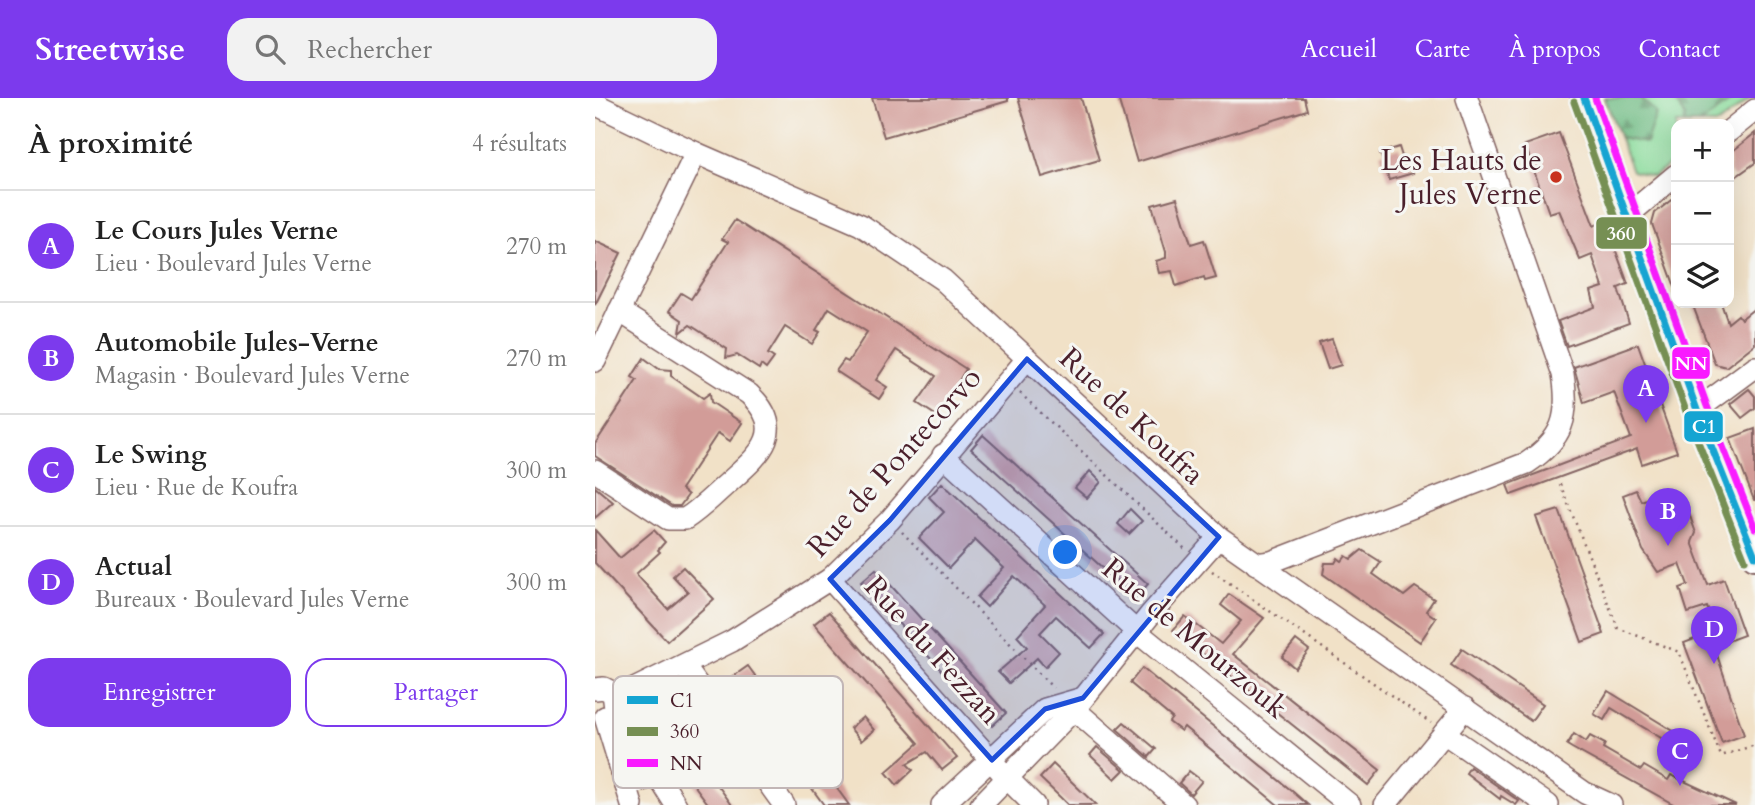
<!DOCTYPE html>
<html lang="fr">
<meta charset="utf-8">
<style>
:root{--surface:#fff;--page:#f2f2f2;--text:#222;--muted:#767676;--line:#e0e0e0;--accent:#7c3aed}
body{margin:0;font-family:Cardo,serif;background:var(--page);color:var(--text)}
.controls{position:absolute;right:21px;top:21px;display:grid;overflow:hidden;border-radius:14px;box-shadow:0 7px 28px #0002}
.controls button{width:63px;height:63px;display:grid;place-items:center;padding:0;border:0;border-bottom:2px solid var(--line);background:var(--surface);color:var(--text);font:35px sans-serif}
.you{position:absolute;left:471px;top:455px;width:24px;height:24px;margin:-18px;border:5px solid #fff;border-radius:50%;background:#1a73e8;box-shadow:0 0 0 10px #1a73e833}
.badge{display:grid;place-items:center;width:46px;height:46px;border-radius:50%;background:var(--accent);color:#fff;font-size:23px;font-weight:700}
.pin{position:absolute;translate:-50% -58px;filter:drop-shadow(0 2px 4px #0008)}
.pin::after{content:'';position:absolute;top:37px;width:24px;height:21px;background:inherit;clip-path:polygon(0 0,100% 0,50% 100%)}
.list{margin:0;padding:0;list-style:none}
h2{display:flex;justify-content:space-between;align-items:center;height:91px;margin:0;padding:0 28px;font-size:30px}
h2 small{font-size:23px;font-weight:400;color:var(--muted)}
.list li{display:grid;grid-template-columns:46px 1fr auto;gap:21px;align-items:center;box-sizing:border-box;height:112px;padding:0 28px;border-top:2px solid var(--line)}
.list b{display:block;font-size:26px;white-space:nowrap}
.list p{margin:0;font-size:23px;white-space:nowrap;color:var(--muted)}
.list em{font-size:23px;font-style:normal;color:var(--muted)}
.actions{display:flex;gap:14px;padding:21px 28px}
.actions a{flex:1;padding:16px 0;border:2px solid var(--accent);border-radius:21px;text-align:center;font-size:24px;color:var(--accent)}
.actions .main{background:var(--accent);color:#fff}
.icon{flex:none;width:38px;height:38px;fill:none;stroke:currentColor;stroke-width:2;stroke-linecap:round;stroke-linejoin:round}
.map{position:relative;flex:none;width:1160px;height:707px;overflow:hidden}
header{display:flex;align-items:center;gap:42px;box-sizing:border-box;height:98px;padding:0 35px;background:var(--accent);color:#fff}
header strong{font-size:33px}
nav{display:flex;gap:38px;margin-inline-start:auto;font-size:24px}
.search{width:490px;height:63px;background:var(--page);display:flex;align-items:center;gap:18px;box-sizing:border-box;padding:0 24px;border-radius:21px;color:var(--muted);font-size:26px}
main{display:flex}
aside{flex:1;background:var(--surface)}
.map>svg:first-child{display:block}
</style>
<header>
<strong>Streetwise</strong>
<div class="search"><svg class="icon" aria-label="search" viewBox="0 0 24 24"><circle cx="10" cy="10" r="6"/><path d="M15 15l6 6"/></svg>Rechercher</div>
<nav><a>Accueil</a><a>Carte</a><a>À propos</a><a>Contact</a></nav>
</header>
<main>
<aside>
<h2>À proximité<small>4 résultats</small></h2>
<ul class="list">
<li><span class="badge">A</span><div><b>Le Cours Jules Verne</b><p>Lieu · Boulevard Jules Verne</p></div><em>270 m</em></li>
<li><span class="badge">B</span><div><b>Automobile Jules-Verne</b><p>Magasin · Boulevard Jules Verne</p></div><em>270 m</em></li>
<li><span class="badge">C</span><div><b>Le Swing</b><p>Lieu · Rue de Koufra</p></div><em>300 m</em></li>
<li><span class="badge">D</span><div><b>Actual</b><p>Bureaux · Boulevard Jules Verne</p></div><em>300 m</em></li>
</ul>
<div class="actions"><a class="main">Enregistrer</a><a>Partager</a></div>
</aside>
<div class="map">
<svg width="1160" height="707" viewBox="0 0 1160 707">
<defs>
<pattern id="forest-firs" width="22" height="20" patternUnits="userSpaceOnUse" patternTransform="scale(1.75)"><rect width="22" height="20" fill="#70bc84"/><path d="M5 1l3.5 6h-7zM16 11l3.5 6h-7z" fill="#5e986c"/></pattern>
</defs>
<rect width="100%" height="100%" fill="#f6f6f2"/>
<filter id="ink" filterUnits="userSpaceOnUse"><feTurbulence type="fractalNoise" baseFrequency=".0143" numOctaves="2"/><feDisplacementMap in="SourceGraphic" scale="14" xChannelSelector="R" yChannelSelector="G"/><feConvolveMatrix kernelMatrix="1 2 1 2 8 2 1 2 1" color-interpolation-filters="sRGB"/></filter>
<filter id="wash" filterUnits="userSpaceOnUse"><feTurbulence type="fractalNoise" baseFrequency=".00686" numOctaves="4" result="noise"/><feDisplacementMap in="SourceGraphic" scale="28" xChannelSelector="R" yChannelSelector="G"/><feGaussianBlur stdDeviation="1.57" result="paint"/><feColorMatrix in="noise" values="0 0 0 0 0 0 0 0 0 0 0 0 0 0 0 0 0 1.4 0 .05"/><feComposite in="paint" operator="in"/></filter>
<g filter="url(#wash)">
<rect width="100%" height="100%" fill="#f1e1c7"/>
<polygon fill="#8bdc9c" stroke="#6a7e64" stroke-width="2" points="1010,0 1156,0 1123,26 1081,26 1081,61 1059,79 1037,73"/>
<g fill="url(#forest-firs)" stroke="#5d6e58" stroke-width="2">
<polygon points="1010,0 1046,0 1061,15 1051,45 1025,40"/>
<polygon points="1078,0 1137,0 1137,2 1105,26 1089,26 1090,19"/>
</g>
<g id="blocks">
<g fill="#d29c98">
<polygon points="277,0 413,0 413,3 289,39"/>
<polygon points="423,0 486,0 504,62 447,79"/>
<polygon points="523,0 709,0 712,12 542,64"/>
<polygon points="964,35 999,128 1010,123 1033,186 1023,190 1034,225 972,248 963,223 1000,209 996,193 1008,189 997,157 985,162 964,112 954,115 930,47"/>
<polygon points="1160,35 1160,65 1139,80 1134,73 1134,56"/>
<polygon points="804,49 809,65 814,63 818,75 794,82 785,55"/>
<polygon points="1081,98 1081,189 1080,189 1057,126 1060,115"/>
<polygon points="582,100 596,146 609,142 621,180 610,183 609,179 581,188 577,173 564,175 561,163 571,160 571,154 557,107"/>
<polygon points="140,122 371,271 342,318 322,305 341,278 301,252 281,282 292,289 284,301 241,273 249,262 253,264 272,234 234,210 221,232 225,234 217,246 190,229 173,256 179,260 171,271 166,267 164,271 142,257 131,260 132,251 95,227 85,235 87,222 74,213 86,195 96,201 133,144 127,141"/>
<polygon points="0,143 26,155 0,207"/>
<polygon points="1097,205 1126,205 1133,225 1143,217 1146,221 1160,210 1160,246 1131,269 1120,266"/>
<polygon points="737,241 746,267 733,271 724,245"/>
<polygon points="1043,246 1082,354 1047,366 1042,351 916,397 912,387 1036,340 1019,294 989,305 979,269"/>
<polygon points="49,260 64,271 76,272 76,278 108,300 115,295 116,304 147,325 135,343 123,335 86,391 93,397 85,408 77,408 0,358 0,346 42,282 37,279"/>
<polygon points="1154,291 1160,298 1160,310 1147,320 1135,306"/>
<polygon points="1160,331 1160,402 1159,402 1135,340"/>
<polygon points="388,337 553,486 541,500 376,351"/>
<polygon points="495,373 506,384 492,400 480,390"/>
<polygon points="347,385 509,536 496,550 461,518 445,535 464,554 450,569 442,560 414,585 403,574 432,549 422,538 450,507 419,478 392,509 382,499 409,470 380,442 354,470 324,440 349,414 334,399"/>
<polygon points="0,389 18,404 0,420"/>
<polygon points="1041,392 1046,403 1062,397 1069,418 1092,410 1101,435 1097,444 1113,487 1129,481 1149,537 1119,548 1149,637 1127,645 1089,545 1121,533 1112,509 1093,515 1085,490 1093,487 1085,466 1063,474 1048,452 1028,397"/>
<polygon points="535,411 547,423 534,436 523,426"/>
<polygon points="964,412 1009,536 987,544 941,419"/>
<polygon points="0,432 25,460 59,432 70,444 63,452 65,454 41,476 73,511 93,494 78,478 88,469 119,501 72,543 0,465"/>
<polygon points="767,452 786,464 778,476 809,498 820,489 839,501 831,513 841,520 825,544 728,476 730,465 740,465 743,460 747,463 751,458 756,461"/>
<polygon points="281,471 411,615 397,628 266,484"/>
<polygon points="634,496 669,520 638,556 785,672 773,687 578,532 590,518 626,546 646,523 626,507"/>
<polygon points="234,514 362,660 347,672 332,654 312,666 318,672 302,687 291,674 324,645 219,526"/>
<polygon points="701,542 714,552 700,570 687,559"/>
<polygon points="867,551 948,606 936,623 856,567"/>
<polygon points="153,568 254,707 229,707 136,580"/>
<polygon points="547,570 697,693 713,707 683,707 589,629 586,633 574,624 577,620 535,585"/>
<polygon points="1013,593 1093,642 1088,653 1016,610 1009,622 999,616"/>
<polygon points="268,619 279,632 266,643 255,630"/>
<polygon points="529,624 561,651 554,659 522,631"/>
<polygon points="979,636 991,644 995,638 1010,646 1008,650 1046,672 1049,668 1073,682 1076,677 1141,707 1080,707 977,650 972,647"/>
<polygon points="502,649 529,672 520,681 495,657"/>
<polygon points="98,653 137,707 114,707 82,664"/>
<polygon points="458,666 478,685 501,707 473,707 465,699 445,680"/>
<polygon points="875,669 924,703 921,707 906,698 905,701 871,675"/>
<polygon points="594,673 607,683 596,696 584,685"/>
</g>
</g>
</g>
<g filter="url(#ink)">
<use href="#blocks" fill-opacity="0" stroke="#846362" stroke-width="2"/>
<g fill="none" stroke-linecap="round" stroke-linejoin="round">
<defs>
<g id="minor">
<polyline points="0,6 101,55 266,127 348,182 624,439 990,695 1016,707"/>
<polyline points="1134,33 1160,12"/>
<polyline points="1032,118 1081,77"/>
<polyline points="0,263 101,55"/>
<polyline points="1102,312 1160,269"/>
<polyline points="348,357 542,534 755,707"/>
<path d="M0,373L73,421H90C106,411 119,397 133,385C164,357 194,334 154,296L24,213"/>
<path d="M661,466L676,464L932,365C968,341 975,319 968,276L872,0"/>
<polyline points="235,481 412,680 439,707"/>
<polyline points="89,568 189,707"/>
<polyline points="0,591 9,590 18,595 20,610"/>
<polyline points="21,600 137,543 235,481 295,422 432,261"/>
<polyline points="479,611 589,707"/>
<polyline points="10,619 37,707"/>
<polyline points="849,635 953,707"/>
<polyline points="31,688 56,679 66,683 81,707"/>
<polyline points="347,707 450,611 488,600"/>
<polyline points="386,707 483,607 555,517 624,439"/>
<polyline points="790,707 870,610"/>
</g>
<polyline id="major" points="989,0 1102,312 1160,458"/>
</defs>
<use href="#minor" stroke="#846362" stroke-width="24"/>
<use href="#major" stroke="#846362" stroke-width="30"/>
<g stroke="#846362" stroke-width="2.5" stroke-dasharray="2 5" stroke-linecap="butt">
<polyline points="425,295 590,451"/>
<polyline points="965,386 1023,530 1084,554 1126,658 1160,647"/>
<polyline points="307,434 458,590"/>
<polyline points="617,473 836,625"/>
</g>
<use href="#minor" stroke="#fff" stroke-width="21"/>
<use href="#major" stroke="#fff" stroke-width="26"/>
<defs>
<polyline id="bus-1" points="989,0 1102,312 1160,458"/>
<polyline id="bus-2" points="979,4 1092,316 1150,462"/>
<polyline id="bus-3" points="1000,0 1112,308 1160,430"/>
</defs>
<use href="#bus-1" stroke="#f6f6f2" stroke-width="12"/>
<use href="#bus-2" stroke="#f6f6f2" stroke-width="12"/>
<use href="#bus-3" stroke="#f6f6f2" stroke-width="12"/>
<use href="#bus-1" stroke="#14a4d2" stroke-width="7"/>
<use href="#bus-2" stroke="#768f53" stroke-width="7"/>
<use href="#bus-3" stroke="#f91aff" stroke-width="7"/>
</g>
</g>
<path fill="#1d4ed8" fill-opacity="0.2" stroke="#1d4ed8" stroke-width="5" stroke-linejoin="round" d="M432,261L624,439L488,600L450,611L397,662L235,481L295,422Z"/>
<circle fill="#c8321e" stroke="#f6f6f2" stroke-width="2.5" cx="961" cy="79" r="7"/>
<g text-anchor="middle" stroke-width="6" stroke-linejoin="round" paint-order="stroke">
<g font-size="30" fill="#4a1f2b" stroke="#f6f6f2" text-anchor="end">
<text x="947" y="72">Les Hauts de<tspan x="947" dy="34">Jules Verne</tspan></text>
</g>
<g font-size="30" fill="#4a1f2b" stroke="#f6f6f2">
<text transform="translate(537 318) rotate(43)" y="10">Rue de Koufra</text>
<text transform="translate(299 364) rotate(-48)" y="10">Rue de Pontecorvo</text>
<text transform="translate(600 540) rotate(40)" y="10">Rue de Mourzouk</text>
<text transform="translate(338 552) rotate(48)" y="10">Rue du Fezzan</text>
</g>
</g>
<rect x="18" y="578" width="230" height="112" rx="10" fill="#f6f6f2" stroke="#c2b6b6" stroke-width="2"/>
<rect x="32" y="598" width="31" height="8" fill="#14a4d2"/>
<rect x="32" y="629" width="31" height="9" fill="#768f53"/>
<rect x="32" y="661" width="31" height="8" fill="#f91aff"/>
<g font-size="19" fill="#4a1f2b">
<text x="75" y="609">C1</text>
<text x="75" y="640">360</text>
<text x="75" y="672">NN</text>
</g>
<g stroke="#f6f6f2" stroke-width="2.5">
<rect x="1000" y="118" width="53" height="34" rx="7" fill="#768f53"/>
<rect x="1076" y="248" width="40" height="34" rx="7" fill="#f91aff"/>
<rect x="1088" y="312" width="41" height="33" rx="7" fill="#14a4d2"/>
</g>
<g font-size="19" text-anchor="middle" font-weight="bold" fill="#fff">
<text x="1026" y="142">360</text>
<text x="1096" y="272">NN</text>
<text x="1109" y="335">C1</text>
</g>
</svg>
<div class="controls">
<button>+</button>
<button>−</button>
<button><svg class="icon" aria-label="layers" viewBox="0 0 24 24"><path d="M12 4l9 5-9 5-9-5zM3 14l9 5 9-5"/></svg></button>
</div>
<div class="you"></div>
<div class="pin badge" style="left:1051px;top:325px">A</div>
<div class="pin badge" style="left:1073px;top:448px">B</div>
<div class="pin badge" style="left:1085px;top:688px">C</div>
<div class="pin badge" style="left:1119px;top:566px">D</div>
</div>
</main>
